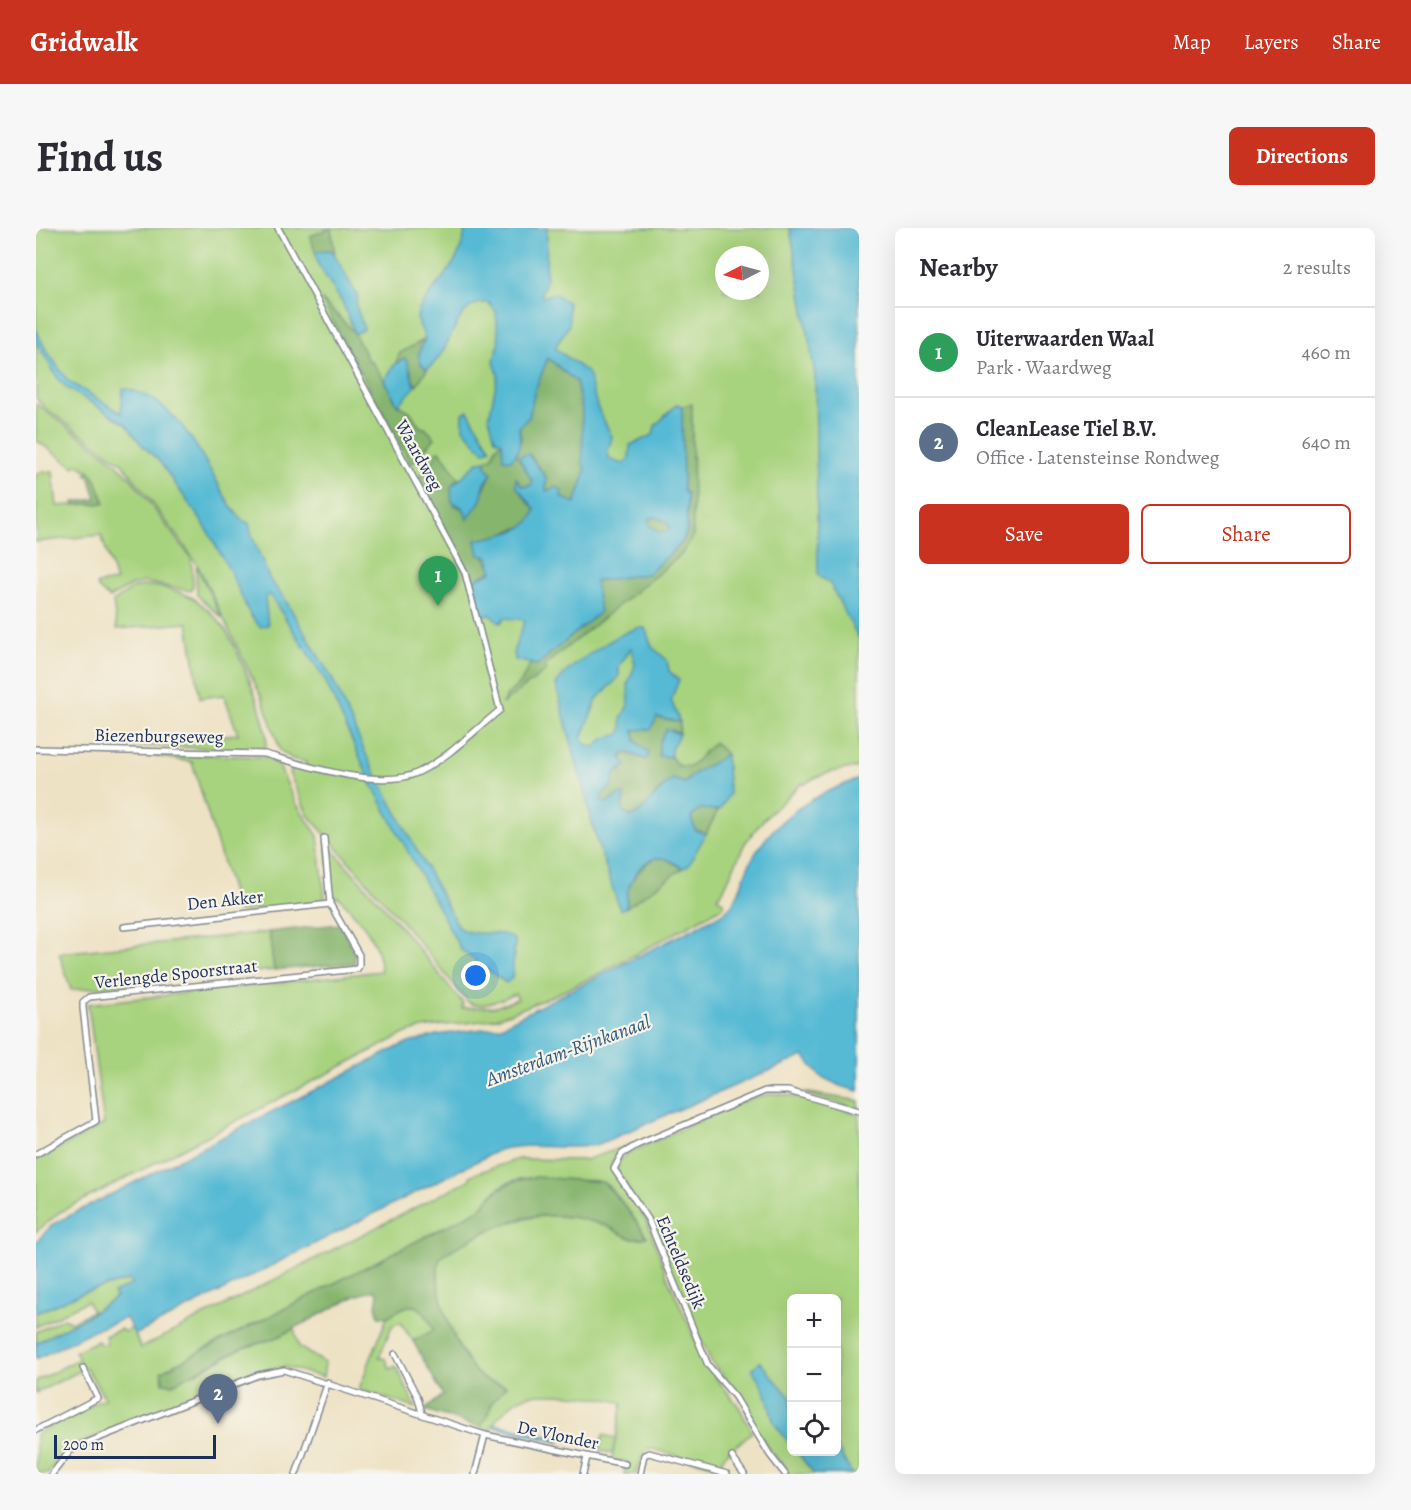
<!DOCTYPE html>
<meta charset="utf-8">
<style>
:root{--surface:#fff;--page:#f7f7f7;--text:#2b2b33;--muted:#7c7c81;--line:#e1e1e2;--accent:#c8321e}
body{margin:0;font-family:Alegreya,serif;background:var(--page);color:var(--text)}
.controls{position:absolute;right:18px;bottom:18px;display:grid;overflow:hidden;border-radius:9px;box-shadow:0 6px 24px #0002}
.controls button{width:54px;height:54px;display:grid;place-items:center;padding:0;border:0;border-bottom:2px solid var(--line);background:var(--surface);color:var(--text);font:30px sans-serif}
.compass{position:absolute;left:679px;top:18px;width:54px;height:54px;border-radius:50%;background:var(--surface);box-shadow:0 6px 24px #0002;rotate:264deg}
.scale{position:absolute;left:18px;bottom:15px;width:162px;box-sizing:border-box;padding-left:6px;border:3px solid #1b2f5e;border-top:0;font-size:16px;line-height:21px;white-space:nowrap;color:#1b2f5e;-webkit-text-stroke:4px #f7f3e8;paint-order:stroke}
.you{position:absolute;left:440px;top:748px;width:21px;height:21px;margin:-15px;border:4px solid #fff;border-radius:50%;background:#1a73e8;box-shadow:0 0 0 9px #1a73e833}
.badge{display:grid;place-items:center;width:39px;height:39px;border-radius:50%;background:var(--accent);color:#fff;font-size:20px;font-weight:700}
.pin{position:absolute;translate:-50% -50px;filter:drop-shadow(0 2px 3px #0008)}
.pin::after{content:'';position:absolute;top:32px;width:21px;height:18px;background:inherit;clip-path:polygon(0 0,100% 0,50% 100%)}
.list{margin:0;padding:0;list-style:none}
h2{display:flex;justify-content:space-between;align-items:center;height:78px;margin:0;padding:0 24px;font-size:26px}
h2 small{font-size:20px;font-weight:400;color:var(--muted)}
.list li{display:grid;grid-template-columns:39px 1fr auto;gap:18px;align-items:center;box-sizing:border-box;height:90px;padding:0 24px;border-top:2px solid var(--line)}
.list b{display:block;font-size:22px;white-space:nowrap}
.list p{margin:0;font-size:20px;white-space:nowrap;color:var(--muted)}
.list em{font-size:20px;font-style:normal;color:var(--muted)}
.actions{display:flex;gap:12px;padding:18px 24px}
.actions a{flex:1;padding:14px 0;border:2px solid var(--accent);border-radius:9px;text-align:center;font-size:21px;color:var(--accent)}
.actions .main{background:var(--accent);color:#fff}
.icon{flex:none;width:33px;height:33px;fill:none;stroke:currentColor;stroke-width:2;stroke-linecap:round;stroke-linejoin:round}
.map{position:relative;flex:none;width:823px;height:1246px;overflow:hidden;border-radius:9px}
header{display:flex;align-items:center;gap:36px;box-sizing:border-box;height:84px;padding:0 30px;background:var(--accent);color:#fff}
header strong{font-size:28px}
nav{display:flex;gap:33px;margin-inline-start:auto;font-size:21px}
.intro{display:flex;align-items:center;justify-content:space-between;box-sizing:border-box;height:144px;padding:0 36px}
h1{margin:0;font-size:42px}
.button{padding:15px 27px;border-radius:9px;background:var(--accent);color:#fff;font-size:21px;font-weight:700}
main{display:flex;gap:36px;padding:0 36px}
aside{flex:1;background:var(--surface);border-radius:9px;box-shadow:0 6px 24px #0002}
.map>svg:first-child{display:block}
</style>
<header>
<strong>Gridwalk</strong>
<nav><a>Map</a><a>Layers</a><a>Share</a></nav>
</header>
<div class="intro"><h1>Find us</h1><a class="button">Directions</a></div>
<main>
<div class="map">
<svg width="823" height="1246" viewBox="0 0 823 1246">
<rect width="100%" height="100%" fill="#f7f3e8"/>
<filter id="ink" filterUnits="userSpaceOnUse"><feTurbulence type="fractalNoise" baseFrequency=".0167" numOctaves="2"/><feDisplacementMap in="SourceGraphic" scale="12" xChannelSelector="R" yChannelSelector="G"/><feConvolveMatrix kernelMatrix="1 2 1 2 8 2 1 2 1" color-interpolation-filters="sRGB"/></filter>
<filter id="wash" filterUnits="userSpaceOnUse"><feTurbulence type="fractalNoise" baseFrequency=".008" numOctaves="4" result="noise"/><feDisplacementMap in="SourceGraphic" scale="24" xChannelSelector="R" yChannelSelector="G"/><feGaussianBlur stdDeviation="1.35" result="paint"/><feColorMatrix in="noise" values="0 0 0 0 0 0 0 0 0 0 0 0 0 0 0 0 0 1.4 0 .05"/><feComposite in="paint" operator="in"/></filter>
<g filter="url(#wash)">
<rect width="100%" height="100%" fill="#eee2c4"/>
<g fill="#a8d37e" stroke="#62816e" stroke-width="1.5" fill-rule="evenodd">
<path d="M0,0H754L823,337V539C805,542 783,544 768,557L766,555L728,591L709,615L687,663L681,669L688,675L687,679C615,717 543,761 466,788C434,799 399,793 368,806L24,984L0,1004V932L68,896L52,776L345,743C342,710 325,693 303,669H296L290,615L349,680L427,775L426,780L459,779L482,771L479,766C466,771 446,781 433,775L363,690L272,587L253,545L258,540L270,539V534L256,531L244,522L227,472L162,338L148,317L87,236L9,180L0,170ZM688,27H724V63H688Z"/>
<polygon points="0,176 73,229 94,249 155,330 157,357 155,363 108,354 96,357 73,370 62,360 61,356 80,353 65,307 0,314 0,245 17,243 21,278 69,275 56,245 41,236 38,239 0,212"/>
<polygon points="160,339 161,339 186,390 161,367"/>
<path d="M106,358C122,357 141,362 155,369C166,375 178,388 186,397C199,413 238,503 229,520L222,522L81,517L202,506L188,467L164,470L152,395L81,401L77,374L97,360Z"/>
<polygon points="99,525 234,529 243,538 259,574 282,608 289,671 282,675 202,684 156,534"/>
<polygon points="233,704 238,742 35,762 23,725"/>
<polygon points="759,863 823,873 823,881"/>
<path d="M739,865L777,872L823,886V1246H753L720,1203L703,1167L676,1135L637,1051L622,1009L581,943L582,935L590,926L712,871ZM756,1070H800V1224H756Z"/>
<path d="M603,914C591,920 574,926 575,941L611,994L631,1048L671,1138L703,1179L716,1204L687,1229L684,1239L613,1220L607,1226L600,1246H588L591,1234L576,1231L586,1175C569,1169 506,1163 490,1168C475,1173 461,1190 453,1203L444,1199L454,1184L455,1176L470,1158C461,1154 452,1155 445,1149C421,1129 394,1059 404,1030C413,1022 424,1017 435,1011C477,989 522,978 568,997C585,1004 591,1014 611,1009C603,998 580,963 571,957C561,950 546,953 535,953C492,952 474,939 444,981L126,1143L161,1145L202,1122L233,1112L258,1100L263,1119L289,1135L287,1149L250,1139L227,1143L40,1216L20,1233L12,1246L0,1245V1206L69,1170L50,1140L0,1165V1153L43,1131L39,1123L62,1113L65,1117L71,1116L69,1108L85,1101L88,1104L96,1100L105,1120L433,952L435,947L482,931L549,932Z"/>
<polygon points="94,1052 97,1057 80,1066 81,1069 52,1088 0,1115 0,1104 28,1090 35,1094 56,1083 51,1073 0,1099 0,1085 48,1064"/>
<path d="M371,1077C387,1077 392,1089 399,1102L377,1113L364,1094L356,1098L343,1129L350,1131L354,1141L360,1138L380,1180L323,1161L351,1089Z"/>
<polygon points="567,1207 580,1210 576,1226 563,1222"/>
</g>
<g fill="#86b56d" stroke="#507266" stroke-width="1.5">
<polygon points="295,0 299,26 295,22 279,23 274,8"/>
<polygon points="285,71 317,103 333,134 336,134 357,164 357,171 362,177 374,183 384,199 389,200 399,210 375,236"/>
<path d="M389,111L385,118L392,140L380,158C374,149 376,139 369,130L359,136L364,125Z"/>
<path d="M512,130L540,154L546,181L550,243L539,275L510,263V249L493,226L482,229L497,254L494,258H486L480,252L490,272L499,281C495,305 483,295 469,306C461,311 455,320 448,327L456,343L436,353L382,249L395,238L401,224L404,223L423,251L418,254V277L428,281L432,291C441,275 448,261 456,245L449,239L450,233L457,229L460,219L466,214L467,229L479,228L485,211L483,200L493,189L499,162Z"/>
<polygon points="656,176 657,309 645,327 509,437 510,443 466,476 471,467 485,454 494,436 501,437 559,352 612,346 646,315 651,303 651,266 647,263 646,178"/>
<path d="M52,242C62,249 63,264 69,275L39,277L38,274L60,271L54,250L50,246Z"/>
<polygon points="619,289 631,294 635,302 624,305 613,298 612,291"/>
<path d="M620,489L644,494L643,506L636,502L623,528L635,529L641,537L654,539L678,514L690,526C676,538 663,542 649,555L637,551C620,561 614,580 596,589L588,585L586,578L588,570L583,567L572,575L564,573L566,567L577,557L579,545L585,543V529L589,524L609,531L612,524L599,513L598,502L619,494Z"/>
<polygon points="664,581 682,582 670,606 659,602 655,589"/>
<path d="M619,630H629L647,640L591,679C587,657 603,640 619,630Z"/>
<polygon points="304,696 317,722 319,735 238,742 233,704"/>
<path d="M501,949L567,954L589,978L611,1009C586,1014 585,1001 564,996C514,981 481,986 435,1011C425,1017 413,1022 404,1030C394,1059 421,1129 445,1149C453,1156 461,1154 470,1158L455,1176L454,1184L444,1199L389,1182L407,1167L377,1113L398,1102C383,1073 378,1072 351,1089L343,1088L340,1078L342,1066L339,1062L319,1068L242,1109L202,1122L137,1156L127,1155L126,1143L444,981C460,960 475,951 501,949Z"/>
</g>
<g fill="#56bad4" stroke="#387499" stroke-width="1.5" fill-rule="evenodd">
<path d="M439,0L471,5L476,0H511L510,53L505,67L507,69L518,65L532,75L533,97L519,120L552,145L561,178L576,209L572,223L573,231L587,236L593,230L594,217L617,207L619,198L641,176L646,178L647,263L651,266V303L646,315L612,346L559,353L564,384L501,437L479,432L478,421L489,392L468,390L465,395L454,387L445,388L436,353L456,343L452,329L443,327L440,312C461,307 495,305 499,281L480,258V250L486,258H494L497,254L482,229L492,226L510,249V263L520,259L526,262L525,269L539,275L550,243L547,236L546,181L540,154L512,130L499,162L493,189L483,200C485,211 484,224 475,232L467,231L466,214L459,211L453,189L462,147L458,133L463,116L460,84L453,75C416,70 418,127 390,141C379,132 382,123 389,111L381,90L382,84C398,53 426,39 429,1ZM619,289L631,294L634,302L624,305L614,298L612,291Z"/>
<polygon points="754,0 823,0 823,411 794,356 782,347 779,147"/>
<polygon points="296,22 322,69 320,77 328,101 319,106 307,76 282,36 279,23"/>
<path d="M0,101L9,120L32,153L85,185L87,160C145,170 168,235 196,280L206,292L213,295L216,308L234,352L247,368L297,452L333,533L423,700C440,711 463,699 479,712L476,750L470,755L425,722L335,555L288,450L236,370L232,367L229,369L232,397L224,399L214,387L196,347L169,298L123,233L104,215L90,196L31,160L23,152L0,114Z"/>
<path d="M369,130C376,139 373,148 380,158L362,177L348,153L358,137Z"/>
<polygon points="432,183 455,221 448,224 427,200 427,185"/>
<polygon points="450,233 450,239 456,245 448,257 445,272 431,292 428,281 416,273 415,259 442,234"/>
<path d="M602,400H609L616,419L631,432L633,443L643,452L635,472L644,494L621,489L615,501L598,502L599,513L612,524V530L609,531L589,524L585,529L590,538L579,545L577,557L566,567L565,573L572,575L583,567H588L586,578L588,585L596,589C614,580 620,561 637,551L649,555C660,540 676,538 690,526L693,566L684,582L664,581L655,589L659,602L670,606L652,638L647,640C639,636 630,628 621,630C602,633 588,661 591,679L584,682L561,613L520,457C527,440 583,405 602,400ZM595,420L599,437L592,455L593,475L585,491L586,500L584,506L569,510L559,519L551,517L546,510L561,471L583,449V438Z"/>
<polygon points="630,501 643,506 635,522 635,529 623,528 623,515"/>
<path d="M823,551V863L804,858L784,848L768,828L563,916C530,924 497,913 463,922L99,1107L90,1090L58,1102L0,1131V1115L51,1088L80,1069L77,1065L97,1056L94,1052L48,1064L0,1085V1014L17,996L366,817L400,807L463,799L684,687C705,675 704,652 715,633C739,589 778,566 823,551Z"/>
<polygon points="724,1134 755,1170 755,1217 738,1195 730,1166 716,1140"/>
<polygon points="459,1196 525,1210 524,1214 458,1199"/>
<polygon points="801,1219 816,1246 778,1246 761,1224 800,1224"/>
</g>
</g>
<g filter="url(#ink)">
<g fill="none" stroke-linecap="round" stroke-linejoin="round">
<defs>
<g id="minor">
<path d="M0,521L229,526C267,537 346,563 383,544C413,529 438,503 464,482L429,345L242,0"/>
<polyline points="88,699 294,676"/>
<polyline points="0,926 60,893 47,780 47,774 53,769 321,741 323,738 323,727 294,676 288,610"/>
<polyline points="359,1126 382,1170 386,1185"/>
<polyline points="0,1202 62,1170 47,1140"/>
<polyline points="696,1229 708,1246"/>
<polyline points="16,1246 34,1223 45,1217 222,1147 248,1142 449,1207 589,1236"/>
<polyline points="260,1246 292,1154"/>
<polyline points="439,1246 449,1207"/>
<polyline points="547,1246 551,1229"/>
<polyline points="604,1246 608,1227 613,1225 691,1246"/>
<polyline points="749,1246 734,1227 699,1169 672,1137 612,991 578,941 586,926 601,917 729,863 752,863 823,883"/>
</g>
</defs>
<use href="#minor" stroke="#848891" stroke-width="8"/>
<use href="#minor" stroke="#fff" stroke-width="5"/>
</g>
</g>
<g text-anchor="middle" stroke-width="4.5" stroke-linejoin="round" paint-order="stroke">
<g font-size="18" fill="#1b2f5e" stroke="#f7f3e8">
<text transform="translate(383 227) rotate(61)" y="6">Waardweg</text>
<text transform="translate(123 508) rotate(1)" y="6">Biezenburgseweg</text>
<text transform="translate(189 672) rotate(-6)" y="6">Den Akker</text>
<text transform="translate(140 746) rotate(-6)" y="6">Verlengde Spoorstraat</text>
<text transform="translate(645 1034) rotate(67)" y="6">Echteldsedijk</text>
<text transform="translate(522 1207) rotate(12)" y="6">De Vlonder</text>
</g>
<g font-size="20" font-style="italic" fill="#2d5981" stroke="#f7f3e8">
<text transform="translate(532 822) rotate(-20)" y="7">Amsterdam-Rijnkanaal</text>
</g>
</g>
</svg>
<div class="controls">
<button>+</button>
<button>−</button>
<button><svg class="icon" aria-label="locate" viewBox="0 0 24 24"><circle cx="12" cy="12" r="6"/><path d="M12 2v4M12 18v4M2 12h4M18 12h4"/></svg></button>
</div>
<svg class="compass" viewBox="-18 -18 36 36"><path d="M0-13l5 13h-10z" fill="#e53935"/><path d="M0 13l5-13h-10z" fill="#7c7c81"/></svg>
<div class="scale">200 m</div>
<div class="you"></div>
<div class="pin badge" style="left:402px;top:378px;background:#2e9e5b">1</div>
<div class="pin badge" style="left:182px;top:1196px;background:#5c6f8a">2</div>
</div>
<aside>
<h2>Nearby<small>2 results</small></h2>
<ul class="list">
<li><span class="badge" style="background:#2e9e5b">1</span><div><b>Uiterwaarden Waal</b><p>Park · Waardweg</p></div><em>460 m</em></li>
<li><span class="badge" style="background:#5c6f8a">2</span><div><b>CleanLease Tiel B.V.</b><p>Office · Latensteinse Rondweg</p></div><em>640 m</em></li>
</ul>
<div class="actions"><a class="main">Save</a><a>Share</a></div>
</aside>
</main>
